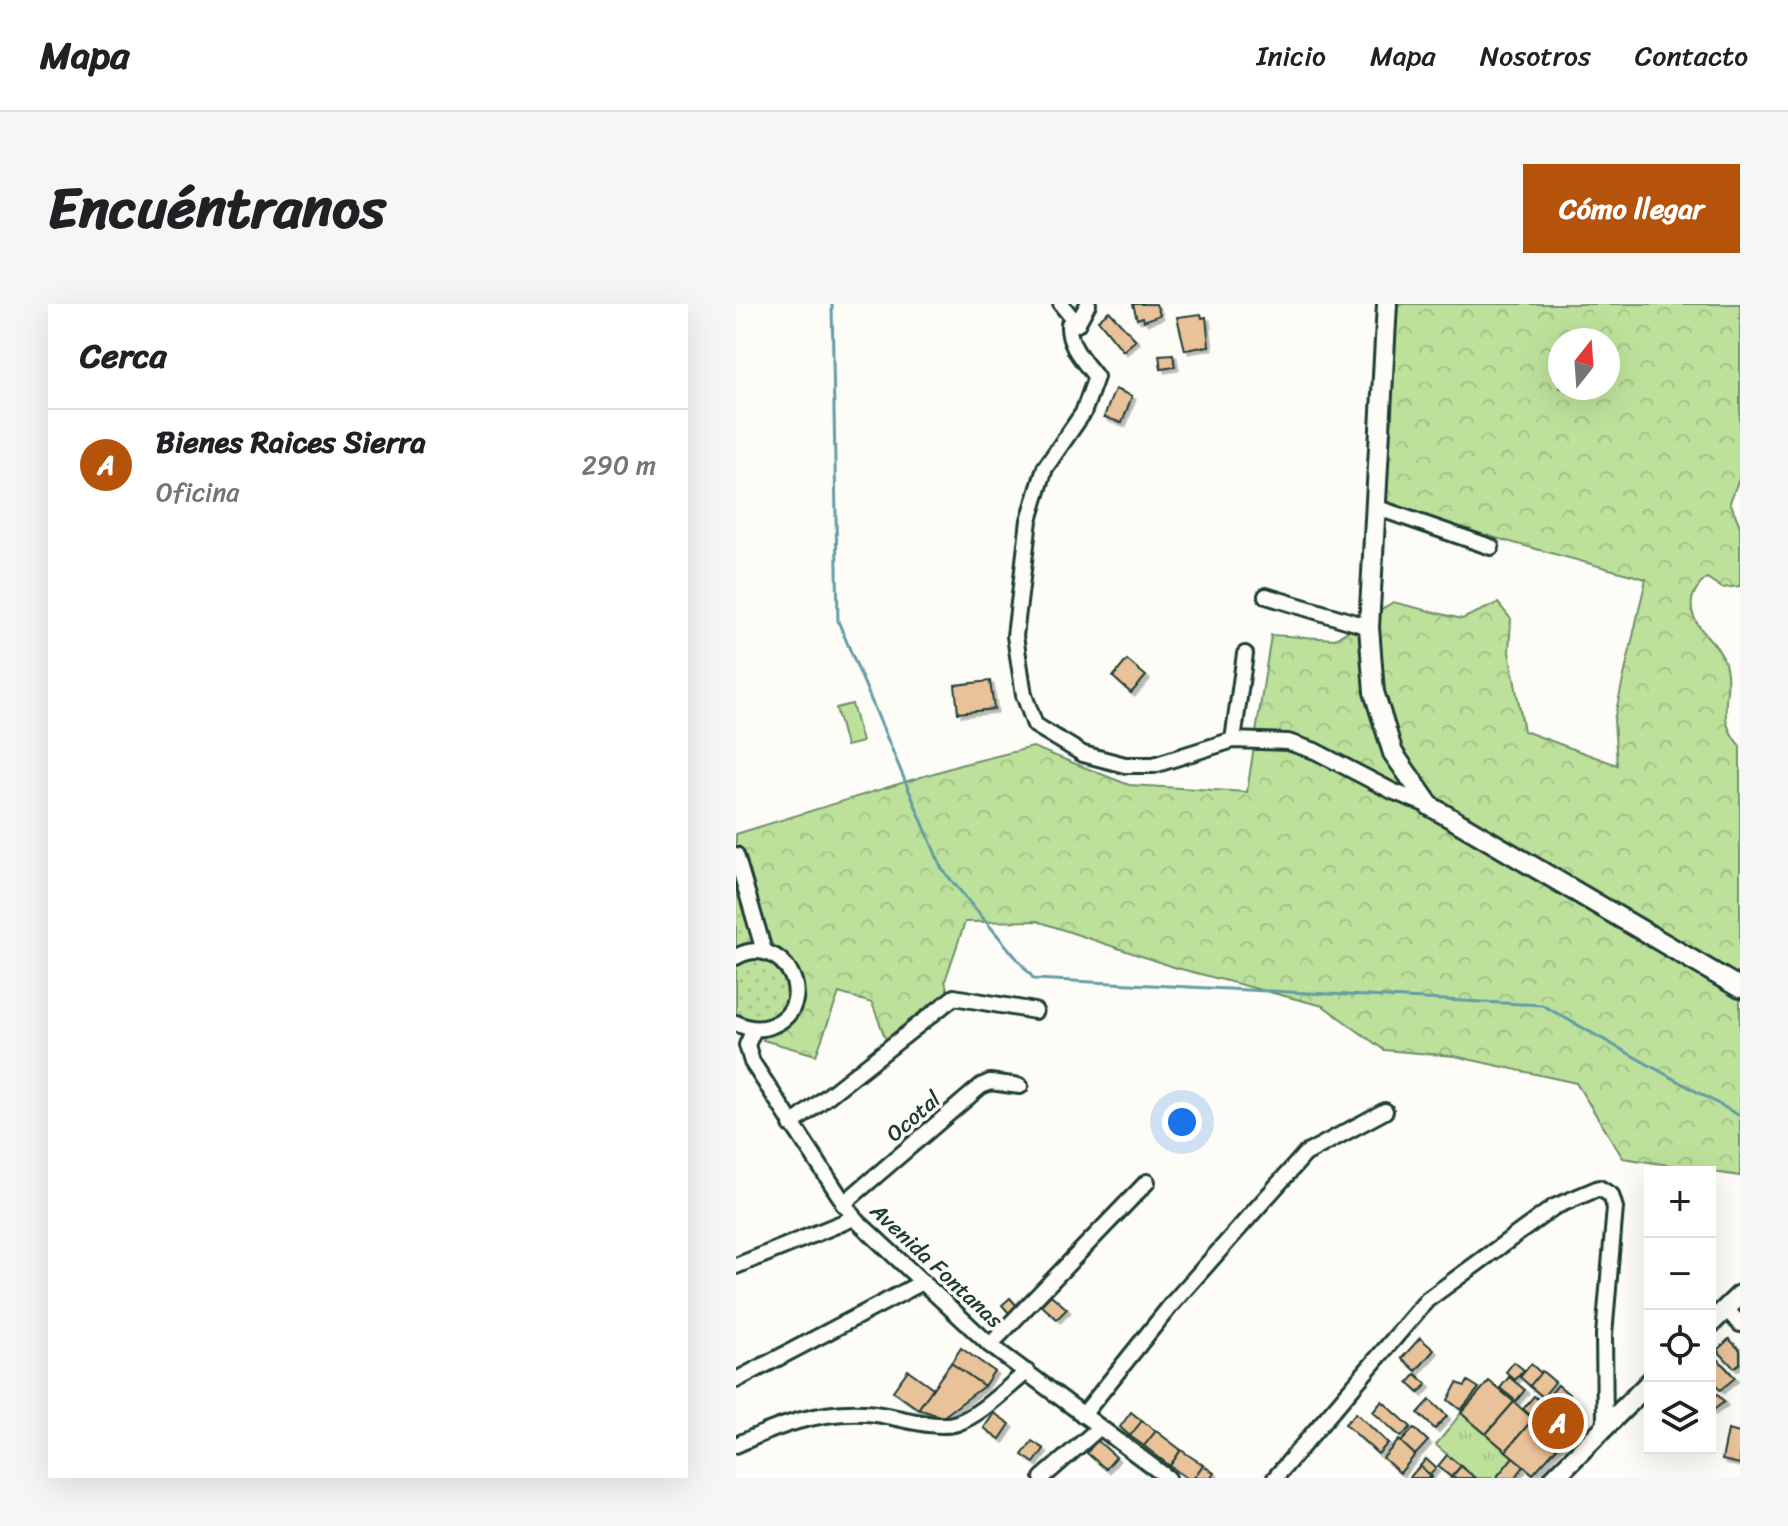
<!DOCTYPE html>
<html lang="es">
<meta charset="utf-8">
<style>
:root{--surface:#fff;--page:#f6f6f6;--text:#202124;--muted:#757577;--line:#e0e0e0;--accent:#b45309}
body{margin:0;font-family:Sriracha,sans-serif;background:var(--page);color:var(--text)}
.controls{position:absolute;right:24px;bottom:24px;display:grid;overflow:hidden;border-radius:0px;box-shadow:0 8px 32px #0002}
.controls button{width:72px;height:72px;display:grid;place-items:center;padding:0;border:0;border-bottom:2px solid var(--line);background:var(--surface);color:var(--text);font:40px sans-serif}
.compass{position:absolute;left:812px;top:24px;width:72px;height:72px;border-radius:50%;background:var(--surface);box-shadow:0 8px 32px #0002;rotate:17deg}
.you{position:absolute;left:446px;top:818px;width:28px;height:28px;margin:-20px;border:6px solid #fff;border-radius:50%;background:#1a73e8;box-shadow:0 0 0 12px #1a73e833}
.badge{display:grid;place-items:center;width:52px;height:52px;border-radius:50%;background:var(--accent);color:#fff;font-size:26px;font-weight:700}
.pin{position:absolute;translate:-50% -50%;border:4px solid #fff;box-shadow:0 2px 8px #0006}
.list{margin:0;padding:0;list-style:none}
h2{display:flex;justify-content:space-between;align-items:center;height:104px;margin:0;padding:0 32px;font-size:34px}
h2 small{font-size:26px;font-weight:400;color:var(--muted)}
.list li{display:grid;grid-template-columns:52px 1fr auto;gap:24px;align-items:center;box-sizing:border-box;height:112px;padding:0 32px;border-top:2px solid var(--line)}
.list b{display:block;font-size:30px;white-space:nowrap}
.list p{margin:0;font-size:26px;white-space:nowrap;color:var(--muted)}
.list em{font-size:26px;font-style:normal;color:var(--muted)}
.icon{flex:none;width:44px;height:44px;fill:none;stroke:currentColor;stroke-width:2;stroke-linecap:round;stroke-linejoin:round}
.map{position:relative;flex:none;width:1004px;height:1174px;overflow:hidden;border-radius:0px}
header{display:flex;align-items:center;gap:48px;box-sizing:border-box;height:112px;padding:0 40px;background:var(--surface);border-bottom:2px solid var(--line)}
header strong{font-size:38px}
nav{display:flex;gap:44px;margin-inline-start:auto;font-size:28px}
.intro{display:flex;align-items:center;justify-content:space-between;box-sizing:border-box;height:192px;padding:0 48px}
h1{margin:0;font-size:56px}
.button{padding:20px 36px;border-radius:0px;background:var(--accent);color:#fff;font-size:28px;font-weight:700}
main{display:flex;gap:48px;padding:0 48px}
aside{flex:1;background:var(--surface);border-radius:0px;box-shadow:0 8px 32px #0002}
.map>svg:first-child{display:block}
</style>
<header>
<strong>Mapa</strong>
<nav><a>Inicio</a><a>Mapa</a><a>Nosotros</a><a>Contacto</a></nav>
</header>
<div class="intro"><h1>Encuéntranos</h1><a class="button">Cómo llegar</a></div>
<main>
<aside>
<h2>Cerca<small></small></h2>
<ul class="list">
<li><span class="badge">A</span><div><b>Bienes Raices Sierra</b><p>Oficina</p></div><em>290 m</em></li>
</ul>
</aside>
<div class="map">
<svg width="1004" height="1174" viewBox="0 0 1004 1174">
<defs>
<pattern id="grass-tufts" width="24" height="20" patternUnits="userSpaceOnUse" patternTransform="scale(2)"><rect width="24" height="20" fill="#bde19b"/><path d="M3 7l-1-3M5 7V3M7 7l1-3M15 17l-1-3M17 17v-4M19 17l1-3" fill="none" stroke="#a2c286"/></pattern>
<pattern id="forest-crowns" width="20" height="18" patternUnits="userSpaceOnUse" patternTransform="scale(2)"><rect width="20" height="18" fill="#bde19b"/><path d="M2 6a3 3 0 1 1 6 0M12 15a3 3 0 1 1 6 0" fill="none" stroke="#a2c286"/></pattern>
<pattern id="park-dots" width="8" height="8" patternUnits="userSpaceOnUse" patternTransform="scale(2)"><rect width="8" height="8" fill="#bde19b"/><path d="M2 2h.1M6 6h.1" fill="none" stroke="#a2c286" stroke-width="1.8" stroke-linecap="round"/></pattern>
<filter id="shadow"><feDropShadow dx="3.5" dy="3.5" stdDeviation="0" flood-color="#0004"/></filter>
</defs>
<rect width="100%" height="100%" fill="#fdfcf7"/>
<filter id="ink" filterUnits="userSpaceOnUse"><feTurbulence type="fractalNoise" baseFrequency=".0125" numOctaves="2"/><feDisplacementMap in="SourceGraphic" scale="16" xChannelSelector="R" yChannelSelector="G"/><feConvolveMatrix kernelMatrix="1 2 1 2 8 2 1 2 1" color-interpolation-filters="sRGB"/></filter>
<g filter="url(#ink)">
<polygon fill="url(#grass-tufts)" stroke="#6e8f68" stroke-width="2" points="725,1109 777,1153 760,1174 739,1174 700,1141"/>
<path fill="url(#forest-crowns)" stroke="#6e8f68" stroke-width="2" fill-rule="evenodd" d="M654,0H1004V172L994,198L1004,222V282L986,284L971,274C961,282 954,293 956,306C959,327 983,338 989,359C998,392 977,411 1004,442V872L887,854L840,779L718,752L648,746L587,702L441,664L301,617L229,618L209,677L213,692L152,741L136,699L103,689L80,751L27,736L30,725L29,647L0,542V530L224,461L297,443L393,481L511,488L535,331L599,335L657,298L726,315L762,299L775,315L773,348L788,427L881,461L878,416L910,275L646,203ZM824,36H872V84H824Z"/>
<polygon fill="url(#park-dots)" stroke="#6e8f68" stroke-width="2" points="0,562 26,647 50,662 57,698 30,722 0,716"/>
<polygon fill="#bde19b" stroke="#6e8f68" stroke-width="2" points="116,400 126,438 110,442 100,404"/>
<g fill="none" stroke-linecap="round" stroke-linejoin="round">
<polyline stroke="#639ca5" stroke-width="3" points="96,0 102,317 206,565 298,675 806,701 1004,812"/>
</g>
<g fill="#e9c299" stroke="#1f3d34" stroke-width="2" filter="url(#shadow)">
<polygon points="397,0 420,0 424,11 408,17 407,13 401,15"/>
<polygon points="373,7 400,36 387,47 362,16"/>
<polygon points="465,10 466,14 470,13 473,42 449,46 441,13"/>
<polygon points="437,50 439,63 425,65 423,51"/>
<polygon points="379,85 396,92 386,119 368,113"/>
<polygon points="391,356 410,372 395,389 377,373"/>
<polygon points="254,377 258,405 222,409 219,381"/>
<polygon points="315,991 331,1005 321,1015 305,1001"/>
<polygon points="274,994 281,1002 273,1009 266,1001"/>
<polygon points="684,1034 698,1046 680,1067 666,1054"/>
<polygon points="993,1035 1004,1046 1004,1059 998,1064 981,1046"/>
<polygon points="225,1044 258,1067 248,1082 215,1059"/>
<polygon points="983,1056 999,1074 984,1086 974,1075 974,1064"/>
<polygon points="778,1058 788,1066 779,1076 770,1068"/>
<polygon points="215,1059 248,1082 207,1113 182,1105"/>
<polygon points="795,1060 805,1069 794,1082 784,1073"/>
<polygon points="172,1066 197,1084 182,1105 157,1087"/>
<polygon points="806,1067 819,1078 807,1093 794,1082"/>
<polygon points="680,1070 691,1080 683,1089 672,1079"/>
<polygon points="773,1073 789,1086 780,1097 764,1084"/>
<polygon points="732,1077 743,1084 725,1106 712,1096 721,1079 729,1082"/>
<polygon points="753,1077 778,1098 750,1130 725,1109"/>
<polygon points="822,1081 846,1101 835,1114 811,1094"/>
<polygon points="981,1090 988,1098 976,1107 974,1096"/>
<polygon points="798,1092 815,1106 804,1119 787,1105"/>
<polygon points="694,1096 711,1112 699,1125 682,1109"/>
<polygon points="646,1097 675,1123 665,1133 637,1108"/>
<polygon points="778,1098 797,1115 770,1147 750,1130"/>
<polygon points="819,1101 841,1120 826,1138 804,1119"/>
<polygon points="395,1108 406,1117 394,1132 384,1123"/>
<polygon points="258,1109 274,1120 264,1135 248,1124"/>
<polygon points="620,1109 652,1139 642,1150 609,1120"/>
<polygon points="797,1115 826,1138 797,1170 770,1147"/>
<polygon points="406,1117 420,1127 408,1142 394,1132"/>
<polygon points="678,1124 692,1137 679,1151 665,1138"/>
<polygon points="992,1126 1004,1129 1004,1160 986,1156"/>
<polygon points="420,1127 445,1146 434,1162 408,1142"/>
<polygon points="361,1136 380,1153 370,1165 351,1149"/>
<polygon points="663,1136 679,1151 664,1169 647,1154"/>
<polygon points="296,1137 308,1145 298,1159 286,1151"/>
<polygon points="445,1146 467,1161 458,1174 451,1174 434,1162"/>
<polygon points="711,1151 725,1162 715,1173 702,1162"/>
<polygon points="777,1153 788,1162 779,1174 760,1174"/>
<polygon points="690,1155 700,1164 694,1171 684,1162"/>
<polygon points="467,1161 478,1169 475,1174 458,1174"/>
<polygon points="684,1162 696,1173 696,1174 673,1174"/>
<polygon points="725,1162 739,1174 715,1174"/>
</g>
<g fill="none" stroke-linecap="round" stroke-linejoin="round">
<defs>
<g id="minor">
<path d="M325,0L341,20H333C332,42 347,56 360,73L347,109L309,164L293,216L279,332L288,391L299,421L347,450L389,461H418L497,436L552,438L579,447L656,487L694,502"/>
<polyline points="341,20 352,0"/>
<polyline points="642,204 755,243"/>
<polyline points="530,292 633,323"/>
<polyline points="497,436 509,350"/>
<polyline points="0,551 28,647"/>
<path d="M0,653C47,626 86,700 37,721C24,727 12,725 0,719"/>
<polyline points="18,725 11,741 16,758 118,914 254,1041 432,1174"/>
<polyline points="55,821 218,693 299,707"/>
<polyline points="107,900 245,782 254,778 284,782"/>
<polyline points="0,962 118,914"/>
<polyline points="990,1005 1004,1020"/>
<polyline points="254,1041 411,878"/>
<polyline points="0,1076 185,979"/>
<polyline points="347,1111 435,1001 569,850 649,807"/>
<path d="M0,1141C41,1122 83,1106 130,1109C155,1110 199,1127 221,1119C246,1110 270,1084 291,1068"/>
<polyline points="306,1174 363,1124"/>
<polyline points="539,1174 691,996 818,903 863,884 875,891 879,904 868,1031 869,1121"/>
</g>
<g id="major">
<polyline points="651,0 633,323 638,388 657,449 694,502 1004,684"/>
<polyline points="974,1020 1004,991"/>
<polyline points="818,1174 914,1078"/>
</g>
</defs>
<use href="#minor" stroke="#1f3d34" stroke-width="20"/>
<use href="#major" stroke="#1f3d34" stroke-width="24"/>
<use href="#minor" stroke="#fdfcf7" stroke-width="14"/>
<use href="#major" stroke="#fdfcf7" stroke-width="18"/>
</g>
</g>
<g text-anchor="middle" stroke-width="7" stroke-linejoin="round" paint-order="stroke">
<g font-size="22" fill="#1f3d34" stroke="#fdfcf7">
<text transform="translate(177 812) rotate(-41)" y="8">Ocotal</text>
<text transform="translate(201 961) rotate(43)" y="8">Avenida Fontanas</text>
</g>
</g>
</svg>
<div class="controls">
<button>+</button>
<button>−</button>
<button><svg class="icon" aria-label="locate" viewBox="0 0 24 24"><circle cx="12" cy="12" r="6"/><path d="M12 2v4M12 18v4M2 12h4M18 12h4"/></svg></button>
<button><svg class="icon" aria-label="layers" viewBox="0 0 24 24"><path d="M12 4l9 5-9 5-9-5zM3 14l9 5 9-5"/></svg></button>
</div>
<svg class="compass" viewBox="-18 -18 36 36"><path d="M0-13l5 13h-10z" fill="#e53935"/><path d="M0 13l5-13h-10z" fill="#757577"/></svg>
<div class="you"></div>
<div class="pin badge" style="left:822px;top:1119px">A</div>
</div>
</main>
